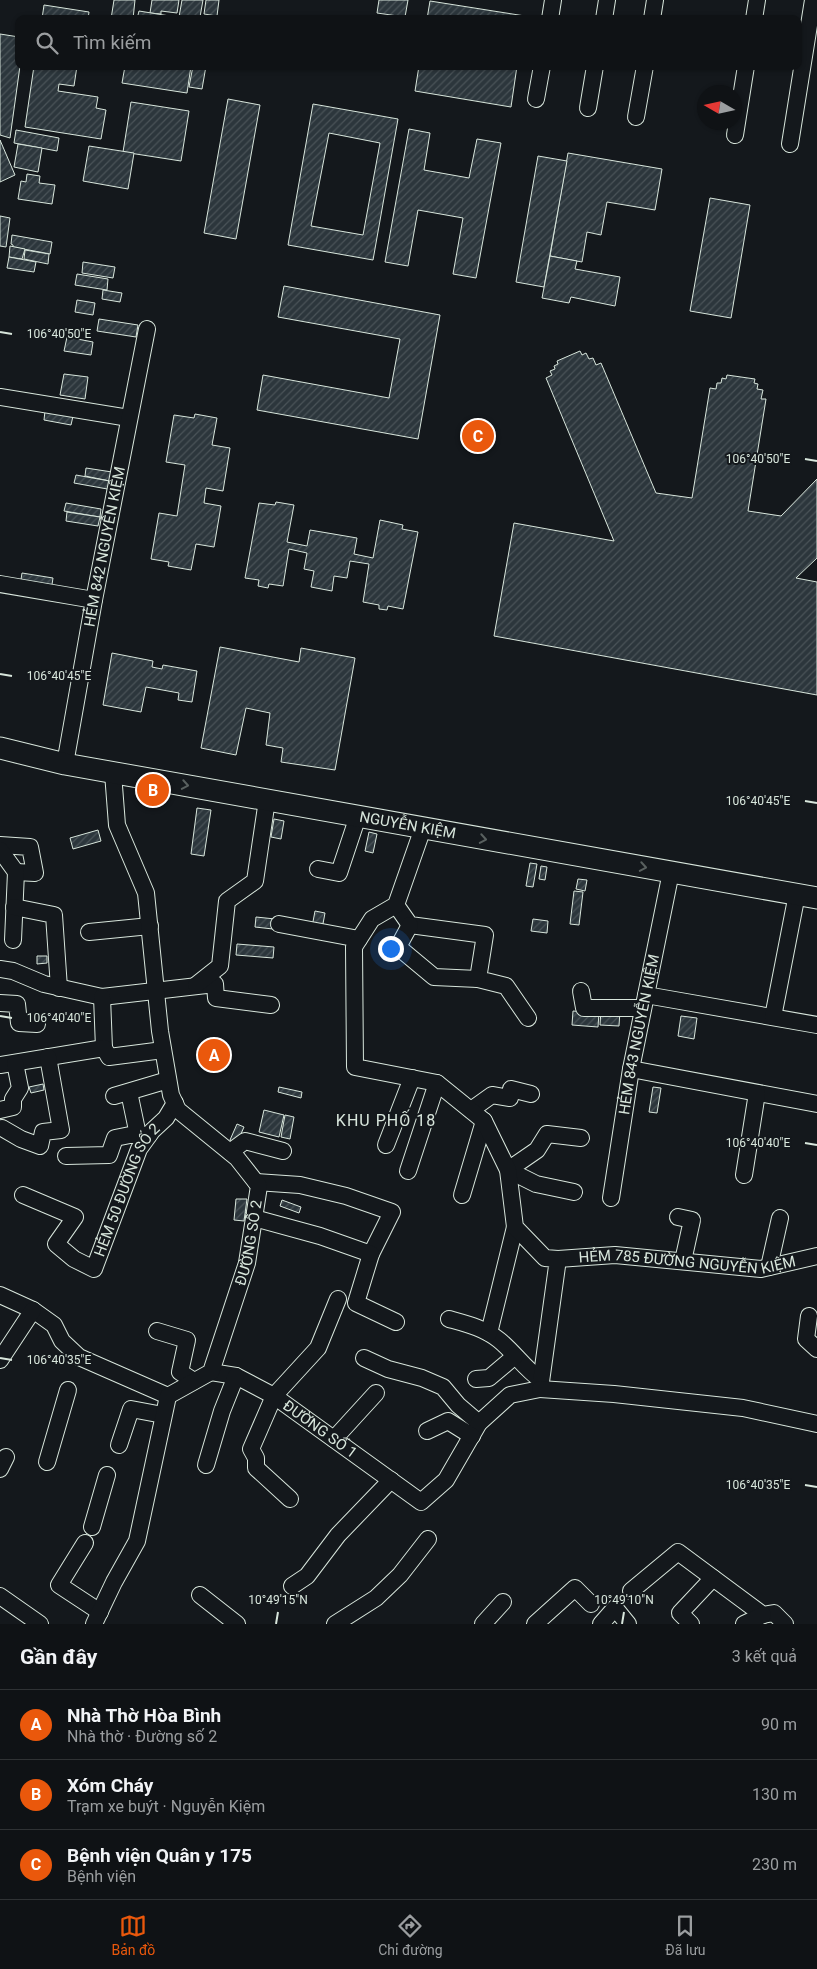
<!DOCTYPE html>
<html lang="vi">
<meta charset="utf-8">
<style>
:root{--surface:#0f1215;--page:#181b1e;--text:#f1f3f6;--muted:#9b9ea0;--line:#2f3234;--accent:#ea580c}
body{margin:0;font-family:Roboto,sans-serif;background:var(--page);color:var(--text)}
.compass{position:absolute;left:697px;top:85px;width:45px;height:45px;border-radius:50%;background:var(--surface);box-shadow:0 1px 4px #0004;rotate:279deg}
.you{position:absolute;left:390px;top:948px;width:18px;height:18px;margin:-12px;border:4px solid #fff;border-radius:50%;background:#1a73e8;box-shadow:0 0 0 8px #1a73e833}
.badge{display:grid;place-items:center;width:32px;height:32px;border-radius:50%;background:var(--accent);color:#fff;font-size:16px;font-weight:700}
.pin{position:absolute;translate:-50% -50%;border:2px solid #fff;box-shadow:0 1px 5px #0006}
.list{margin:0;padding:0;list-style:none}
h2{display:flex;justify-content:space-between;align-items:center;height:65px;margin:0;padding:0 20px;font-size:21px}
h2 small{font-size:16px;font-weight:400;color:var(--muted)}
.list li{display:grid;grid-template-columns:32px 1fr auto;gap:15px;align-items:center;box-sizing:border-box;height:70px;padding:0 20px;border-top:1px solid var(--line)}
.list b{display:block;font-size:19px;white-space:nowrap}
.list p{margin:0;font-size:16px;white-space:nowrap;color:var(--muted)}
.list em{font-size:16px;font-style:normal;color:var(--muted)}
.icon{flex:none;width:28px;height:28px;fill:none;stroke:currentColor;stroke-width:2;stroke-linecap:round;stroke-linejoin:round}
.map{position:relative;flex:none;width:817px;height:1624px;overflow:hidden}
.search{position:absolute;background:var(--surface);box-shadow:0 1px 4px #0004;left:15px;right:15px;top:15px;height:55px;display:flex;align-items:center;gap:12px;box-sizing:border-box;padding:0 18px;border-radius:10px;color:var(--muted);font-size:19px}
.sheet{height:275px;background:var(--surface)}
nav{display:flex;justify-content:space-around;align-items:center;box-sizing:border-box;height:70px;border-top:1px solid var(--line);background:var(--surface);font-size:14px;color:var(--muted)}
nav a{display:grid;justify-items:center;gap:2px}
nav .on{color:var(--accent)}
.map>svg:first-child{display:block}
</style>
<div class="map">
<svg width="817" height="1624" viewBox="0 0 817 1624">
<defs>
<pattern id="building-hatch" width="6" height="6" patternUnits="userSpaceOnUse" patternTransform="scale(1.25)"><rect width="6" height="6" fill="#2c363c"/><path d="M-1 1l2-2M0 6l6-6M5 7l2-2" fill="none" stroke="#4a5358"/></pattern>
</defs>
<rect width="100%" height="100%" fill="#14181c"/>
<g fill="url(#building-hatch)" stroke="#d8e6dc" fill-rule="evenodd">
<polygon points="114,0 135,0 133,19 111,19"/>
<polygon points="152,0 179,0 177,13 161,11 161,14 150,13"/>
<polygon points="182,0 203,0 200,17 213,19 181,19 179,17"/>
<polygon points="206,0 219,0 217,16 204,14"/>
<polygon points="379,0 408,0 405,17 377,13"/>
<polygon points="430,1 525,16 525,19 427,19"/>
<polygon points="44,5 89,12 88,19 42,19"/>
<polygon points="139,11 182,18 181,19 137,19"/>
<polygon points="0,34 19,37 19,66 20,66 10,138 0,135"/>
<polygon points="34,66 77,66 74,86 59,84 58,91 98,97 96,108 106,110 101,139 25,127"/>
<polygon points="125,66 191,66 187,93 122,83"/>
<polygon points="193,66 206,66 202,89 189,87"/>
<polygon points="419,66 517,66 511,107 415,91"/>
<polygon points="228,99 260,105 236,239 204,233"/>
<polygon points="131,102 189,111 181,161 123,152"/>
<path d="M313,104L398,119L373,260L288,245ZM329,133L380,143L363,235L311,226Z"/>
<polygon points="409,129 430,133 424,170 469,178 477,139 501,143 476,278 453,274 463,218 418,210 408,266 385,262"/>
<polygon points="16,130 59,138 57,151 14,143"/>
<polygon points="0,140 15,175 0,182"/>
<polygon points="18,144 42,148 38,172 14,167"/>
<polygon points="89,146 134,153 128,189 83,181"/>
<polygon points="568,153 662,169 655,210 607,202 601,235 587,232 582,262 550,256"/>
<polygon points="538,156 567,161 544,287 516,282"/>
<polygon points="27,174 40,176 39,183 55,185 52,204 18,199 21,181 26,182"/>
<polygon points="710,198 750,205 731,318 690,311"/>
<polygon points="0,216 10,218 6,247 0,246"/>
<polygon points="12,235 52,242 50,254 13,247 13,245 11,244"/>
<polygon points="10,246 25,249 22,259 9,257"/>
<polygon points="25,250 49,254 48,264 24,259"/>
<polygon points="550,256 577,261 575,269 620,277 615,306 571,297 569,303 542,298"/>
<polygon points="9,257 36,262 34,272 7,268"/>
<polygon points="83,262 115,267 113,278 82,273"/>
<polygon points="77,274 108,279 107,290 75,285"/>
<polygon points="284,286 440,315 418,439 257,410 263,375 389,398 400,339 278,317"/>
<polygon points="103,290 122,293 120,302 102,299"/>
<polygon points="77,300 95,303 93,315 75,312"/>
<polygon points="99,319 138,325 136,337 97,331"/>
<polygon points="67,337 93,342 91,355 64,351"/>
<polygon points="580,351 582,355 586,353 589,359 593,358 596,365 601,363 656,493 692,498 710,388 716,389 717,383 721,383 722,378 726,379 727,375 755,379 754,383 758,384 757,389 763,390 761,399 766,399 748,511 781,516 817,479 817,558 796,578 817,582 817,695 494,636 514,523 614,541 546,378 552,375 550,371 555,369 554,366 558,364 557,361"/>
<polygon points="64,374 88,377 85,399 60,395"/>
<polygon points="45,411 73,416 71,425 44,420"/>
<polygon points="195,414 217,418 212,445 230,448 223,491 206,488 204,503 221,506 214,547 196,544 191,570 168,566 169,562 151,559 159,513 177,516 185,465 166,462 174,415 194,418"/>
<polygon points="86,468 112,472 110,481 85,476"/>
<polygon points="76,475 115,482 113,490 74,483"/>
<polygon points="276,502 294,505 287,542 307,546 310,530 357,538 354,554 373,558 380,520 403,525 402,529 418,532 403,609 388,606 387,610 379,609 379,605 363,602 369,564 350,561 347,578 334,576 332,591 311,587 314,571 304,569 307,553 289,549 283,586 269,584 268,588 258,586 259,580 245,578 259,503 275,505"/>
<polygon points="66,503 101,509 100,517 64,511"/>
<polygon points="67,512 100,517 98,526 66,521"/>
<polygon points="22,573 53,578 51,591 20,586"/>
<polygon points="220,647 299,662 301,648 355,658 335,770 281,762 283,748 266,745 270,713 246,708 236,755 201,748"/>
<polygon points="112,653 153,661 152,667 162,669 163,665 197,671 192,702 178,700 179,693 146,687 141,712 103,705"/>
<polygon points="197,808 211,810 204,856 191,854"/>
<polygon points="274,819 284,821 281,839 271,837"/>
<polygon points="98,830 101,841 73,849 70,838"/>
<polygon points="369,832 377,834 373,853 365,851"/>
<polygon points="530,863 537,864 533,887 526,886"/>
<polygon points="541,866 547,867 545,880 539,879"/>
<polygon points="578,879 587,880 585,891 576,889"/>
<polygon points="574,891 583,892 579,925 570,924"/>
<polygon points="315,911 325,913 322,929 312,927"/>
<polygon points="256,917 275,919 273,929 255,927"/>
<polygon points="533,919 548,921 547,933 531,931"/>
<polygon points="237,944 274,947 273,958 236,955"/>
<polygon points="37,956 47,956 47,963 37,964"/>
<polygon points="601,1010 620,1011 619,1026 600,1025"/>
<polygon points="573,1011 599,1013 598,1027 572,1025"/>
<polygon points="681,1016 697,1018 694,1039 678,1036"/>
<polygon points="43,1084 44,1090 31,1093 29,1087"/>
<polygon points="279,1087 302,1092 301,1098 278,1092"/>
<polygon points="653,1087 661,1088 657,1113 649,1112"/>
<polygon points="264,1110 284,1115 279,1137 259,1132"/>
<polygon points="285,1115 294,1117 290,1139 281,1137"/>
<polygon points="237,1124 244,1127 237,1143 230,1140"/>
<polygon points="236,1199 247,1199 244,1221 234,1220"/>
<polygon points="282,1200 301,1207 299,1213 280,1206"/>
</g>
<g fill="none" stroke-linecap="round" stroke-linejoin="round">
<defs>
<g id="minor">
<polyline points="550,19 553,0"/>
<polyline points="604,19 607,0"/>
<polyline points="652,19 655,0"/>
<polyline points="754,19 757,0"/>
<polyline points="536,99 542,66"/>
<polyline points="588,108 595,66"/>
<polyline points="636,117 645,66"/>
<polyline points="735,135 746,66"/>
<polyline points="790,144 813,0"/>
<polyline points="0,397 129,418"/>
<polyline points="0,584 94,600"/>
<path id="s1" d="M65,764L94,600L147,329"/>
<polyline points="0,845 30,847 35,873 16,872"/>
<polyline points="0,850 16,872 13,940"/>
<polyline points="318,869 339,873 358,816"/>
<polyline points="396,905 410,925 485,935 478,979 506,986 528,1018"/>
<polyline points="14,907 54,915 59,988"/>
<polyline points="279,924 359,939"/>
<polyline points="410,925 398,947 434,977 478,979"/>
<polyline points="89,932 150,926"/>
<polyline points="0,969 13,971 44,984 102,997 215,984 216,998 271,1005"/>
<polyline points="196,985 220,966 227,901 255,881 267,800"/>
<polyline points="581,991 584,1008 643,1008"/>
<polyline points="646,995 817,1025"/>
<polyline points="102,997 104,1048"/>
<polyline points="0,1003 17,1004 19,1023 37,1024"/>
<polyline points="773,1017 797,894"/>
<polyline points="0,1065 104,1048 109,1057 163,1050"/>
<polyline points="631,1069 817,1104"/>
<polyline points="129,1092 138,1135"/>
<polyline points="114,1096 168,1080"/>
<polyline points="0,1110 13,1107 13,1099 20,1088 15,1063"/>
<polyline points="471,1110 492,1095 510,1098 511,1089 531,1094"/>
<polyline points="2,1128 21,1139 40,1146 43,1132 61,1130 48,1057"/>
<polyline points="386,1145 412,1078"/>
<polyline points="230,1152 245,1141 283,1151"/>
<polyline points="66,1156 109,1155 115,1138 130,1135 149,1135"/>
<polyline points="408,1171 437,1083"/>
<polyline points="744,1175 757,1093"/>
<polyline points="256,1182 300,1185 346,1196 392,1212 371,1254 356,1303 396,1322"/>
<polyline points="574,1192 536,1184 508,1170 537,1150 547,1134 581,1138"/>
<path id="s2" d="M23,1195L75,1217L56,1244L74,1259L94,1269L139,1149L152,1131L166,1118L175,1103"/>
<polyline points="462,1195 484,1121"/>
<path id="s3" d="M611,1198L631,1069L671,872"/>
<polyline points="678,1217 692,1220 683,1261"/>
<polyline points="254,1218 320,1236 371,1254"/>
<path id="s4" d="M558,1259L615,1255L761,1269L817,1256"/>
<polyline points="769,1267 780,1218"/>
<polyline points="0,1295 33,1310 54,1325 62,1341 79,1357 168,1396"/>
<polyline points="809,1316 806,1339 817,1349"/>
<path d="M449,1319C467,1324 484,1328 499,1340C514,1352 525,1369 541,1380"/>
<polyline points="157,1331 187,1340 180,1372 194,1381"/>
<polyline points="489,1333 515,1227"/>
<polyline points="364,1358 388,1369 422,1378 443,1387 458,1405 479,1423"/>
<polyline points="0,1360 33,1310"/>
<path id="s5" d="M211,1372L236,1376L274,1396L421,1502L446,1480L479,1423L510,1395L540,1389L558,1259L545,1258L515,1227L508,1170L484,1121L437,1083L355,1067L354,947L372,919L396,905L423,828"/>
<polyline points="476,1379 489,1378 515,1356"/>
<polyline points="540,1389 614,1394 743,1408 817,1424"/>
<polyline points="427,1431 448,1421 472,1436"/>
<polyline points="334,1439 376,1393"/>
<polyline points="119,1445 131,1409 163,1415"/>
<polyline points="47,1462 68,1390"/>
<polyline points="206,1465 222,1411 236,1376"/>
<polyline points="0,1469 6,1457"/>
<polyline points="290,1499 256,1468 256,1458 251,1449 274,1396 318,1348 338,1299"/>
<polyline points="92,1527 107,1475"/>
<polyline points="85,1543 59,1585 100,1612"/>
<polyline points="292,1586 307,1576 338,1535 391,1480"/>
<polyline points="631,1591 678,1552 763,1615 774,1613 785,1624"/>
<polyline points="200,1595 237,1624"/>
<polyline points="0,1596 40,1624"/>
<path id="s6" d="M94,1624L114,1582L137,1541L168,1396L211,1372L247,1263L259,1186L237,1158L178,1110L171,1095L160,1031L146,893L117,825L113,773"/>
<polyline points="335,1624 376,1598 400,1575 428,1539"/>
<polyline points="483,1624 503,1602"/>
<polyline points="535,1624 575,1588 591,1604"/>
<polyline points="601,1624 615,1608 628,1624"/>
<polyline points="691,1624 680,1613 713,1578"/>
<polyline points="744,1624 763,1615"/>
</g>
<g id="major">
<path id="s7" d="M0,748L65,764L817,898"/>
</g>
</defs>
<use href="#minor" stroke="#d8e6dc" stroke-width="18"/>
<use href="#major" stroke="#d8e6dc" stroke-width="23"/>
<use href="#minor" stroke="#14181c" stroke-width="16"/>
<use href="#major" stroke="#14181c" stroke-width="21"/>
</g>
<defs><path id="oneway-chevron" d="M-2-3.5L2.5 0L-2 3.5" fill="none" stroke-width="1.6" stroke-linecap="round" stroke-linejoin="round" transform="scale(1.25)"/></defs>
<g stroke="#59605f">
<use href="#oneway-chevron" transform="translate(185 785) rotate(10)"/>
<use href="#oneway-chevron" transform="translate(483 839) rotate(10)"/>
<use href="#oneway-chevron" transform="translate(643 867) rotate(10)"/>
</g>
<path fill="none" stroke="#d8e6dc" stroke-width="2" d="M0,332L12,334M805,459L817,461M0,674L12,676M805,801L817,803M0,1016L12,1018M805,1143L817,1145M0,1358L12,1360M805,1485L817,1487M276,1624L278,1612M622,1624L624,1612"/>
<g text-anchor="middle" stroke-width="4" stroke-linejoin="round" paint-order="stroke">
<g font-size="15" fill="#d8e6dc" stroke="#14181c">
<text dy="5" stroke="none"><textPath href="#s1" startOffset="221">HẺM 842 NGUYỄN KIỆM</textPath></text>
<text dy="5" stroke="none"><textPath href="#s7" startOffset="415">NGUYỄN KIỆM</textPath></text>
<text dy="5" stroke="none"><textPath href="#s3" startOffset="166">HẺM 843 NGUYỄN KIỆM</textPath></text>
<text dy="5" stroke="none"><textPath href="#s2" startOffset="221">HẺM 50 ĐƯỜNG SỐ 2</textPath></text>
<text dy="5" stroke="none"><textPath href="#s6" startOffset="426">ĐƯỜNG SỐ 2</textPath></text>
<text dy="5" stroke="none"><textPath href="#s4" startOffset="130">HẺM 785 ĐƯỜNG NGUYỄN KIỆM</textPath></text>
<text dy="5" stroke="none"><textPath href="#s5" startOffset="125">ĐƯỜNG SỐ 1</textPath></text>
</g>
<g font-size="16" letter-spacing="1" fill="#d8e6dc" stroke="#14181c">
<text x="386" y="1126">KHU PHỐ 18</text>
</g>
</g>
<g font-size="12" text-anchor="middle" fill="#d8e6dc" stroke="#14181c" stroke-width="4" stroke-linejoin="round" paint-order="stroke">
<text x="59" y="338">106°40'50"E</text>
<text x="758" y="463">106°40'50"E</text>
<text x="59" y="680">106°40'45"E</text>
<text x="758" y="805">106°40'45"E</text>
<text x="59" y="1022">106°40'40"E</text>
<text x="758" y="1147">106°40'40"E</text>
<text x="59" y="1364">106°40'35"E</text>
<text x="758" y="1489">106°40'35"E</text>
<text x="278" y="1604">10°49'15"N</text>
<text x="624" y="1604">10°49'10"N</text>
</g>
</svg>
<svg class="compass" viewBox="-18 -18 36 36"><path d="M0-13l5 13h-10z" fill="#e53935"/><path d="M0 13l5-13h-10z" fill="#9b9ea0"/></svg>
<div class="you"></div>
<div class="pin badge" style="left:214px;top:1055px">A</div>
<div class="pin badge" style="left:153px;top:790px">B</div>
<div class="pin badge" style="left:478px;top:436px">C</div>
<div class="search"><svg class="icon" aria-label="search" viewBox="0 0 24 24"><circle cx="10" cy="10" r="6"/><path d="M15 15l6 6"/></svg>Tìm kiếm</div>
</div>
<section class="sheet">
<h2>Gần đây<small>3 kết quả</small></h2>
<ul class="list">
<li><span class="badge">A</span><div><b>Nhà Thờ Hòa Bình</b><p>Nhà thờ · Đường số 2</p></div><em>90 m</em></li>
<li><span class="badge">B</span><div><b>Xóm Cháy</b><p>Trạm xe buýt · Nguyễn Kiệm</p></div><em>130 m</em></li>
<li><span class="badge">C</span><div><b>Bệnh viện Quân y 175</b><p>Bệnh viện</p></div><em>230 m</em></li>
</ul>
</section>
<nav>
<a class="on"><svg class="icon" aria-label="map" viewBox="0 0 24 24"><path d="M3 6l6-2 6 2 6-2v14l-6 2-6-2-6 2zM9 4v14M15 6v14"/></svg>Bản đồ</a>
<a><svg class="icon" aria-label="directions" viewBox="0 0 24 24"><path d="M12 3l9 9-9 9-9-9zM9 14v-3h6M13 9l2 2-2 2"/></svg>Chỉ đường</a>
<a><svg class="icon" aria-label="saved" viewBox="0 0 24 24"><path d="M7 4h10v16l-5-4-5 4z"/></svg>Đã lưu</a>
</nav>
